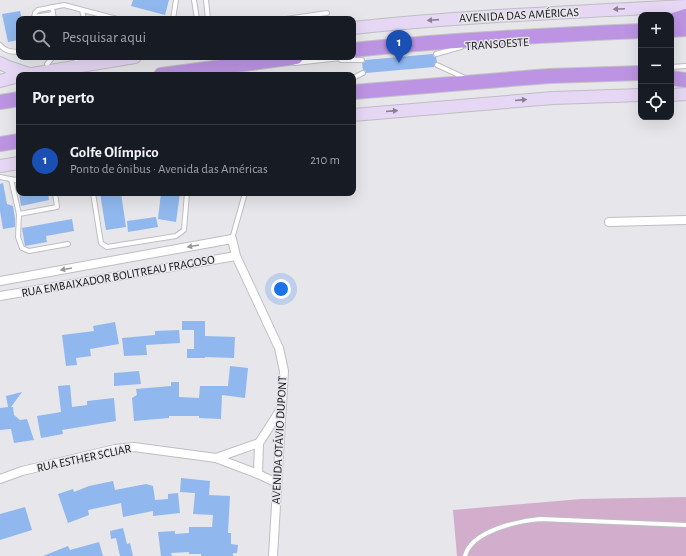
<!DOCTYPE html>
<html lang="pt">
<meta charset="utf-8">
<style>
:root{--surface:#171b24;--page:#242831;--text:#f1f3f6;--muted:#9ea1a6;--line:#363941;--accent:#8c9099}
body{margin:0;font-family:"Alegreya Sans",sans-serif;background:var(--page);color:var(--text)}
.controls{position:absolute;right:12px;top:12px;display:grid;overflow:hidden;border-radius:8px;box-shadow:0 4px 16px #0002}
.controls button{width:36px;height:36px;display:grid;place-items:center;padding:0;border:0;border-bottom:1px solid var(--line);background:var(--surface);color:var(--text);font:20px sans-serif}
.you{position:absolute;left:281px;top:289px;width:14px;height:14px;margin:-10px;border:3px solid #fff;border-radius:50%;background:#1a73e8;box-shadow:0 0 0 6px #1a73e833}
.badge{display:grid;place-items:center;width:26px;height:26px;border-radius:50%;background:var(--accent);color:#fff;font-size:13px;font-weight:700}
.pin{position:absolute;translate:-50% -33px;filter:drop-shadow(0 1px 2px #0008)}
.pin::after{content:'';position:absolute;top:21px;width:14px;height:12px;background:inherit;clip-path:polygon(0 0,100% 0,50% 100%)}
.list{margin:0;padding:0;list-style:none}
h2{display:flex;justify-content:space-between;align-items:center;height:52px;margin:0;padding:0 16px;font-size:17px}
h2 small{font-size:13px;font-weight:400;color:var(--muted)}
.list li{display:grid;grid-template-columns:26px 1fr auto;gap:12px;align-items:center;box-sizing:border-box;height:72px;padding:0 16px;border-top:1px solid var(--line)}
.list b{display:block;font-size:15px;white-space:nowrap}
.list p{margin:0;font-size:13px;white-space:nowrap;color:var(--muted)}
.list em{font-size:13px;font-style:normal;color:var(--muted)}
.icon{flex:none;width:22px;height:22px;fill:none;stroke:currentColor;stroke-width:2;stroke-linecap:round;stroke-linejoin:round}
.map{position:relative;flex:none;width:686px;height:556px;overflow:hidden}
.search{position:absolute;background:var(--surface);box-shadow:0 4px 16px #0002;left:16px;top:16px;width:340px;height:44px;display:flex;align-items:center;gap:10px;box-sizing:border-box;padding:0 14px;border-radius:8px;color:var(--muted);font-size:15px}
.panel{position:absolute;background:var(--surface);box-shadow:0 4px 16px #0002;left:16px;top:72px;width:340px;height:124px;border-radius:8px}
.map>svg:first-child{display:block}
</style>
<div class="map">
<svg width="686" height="556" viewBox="0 0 686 556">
<rect width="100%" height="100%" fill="#e6e6eb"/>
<polygon fill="#d2aecc" points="686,497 686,556 457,556 453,510 581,499"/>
<g fill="#90b8ee">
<polygon points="133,0 169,0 165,15 131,6"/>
<polygon points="20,11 22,19 19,19 19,40 8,42 2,14"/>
<polygon points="433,54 434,57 436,57 437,62 434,64 434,67 366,73 365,70 363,70 362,63 365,62 365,60"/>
<polygon points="3,183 7,204 13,206 15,219 15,227 3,229 0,211 0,184"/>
<polygon points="19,193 48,193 49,200 21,206"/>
<polygon points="100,193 121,193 126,227 106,230"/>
<polygon points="161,193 180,193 176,222 158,219"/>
<polygon points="156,217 158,227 128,232 127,221"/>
<polygon points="72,219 74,231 46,236 47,242 25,246 22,228"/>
<polygon points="182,321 205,321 205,336 235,337 234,358 205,357 205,358 187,358 187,349 194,349 194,330 182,330"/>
<polygon points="115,322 119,344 90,349 91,356 76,358 77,365 66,366 62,335 94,331 93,326"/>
<polygon points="179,330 180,343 146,345 147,355 124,356 122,338 155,335 155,331"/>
<polygon points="230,366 248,368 245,398 222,395 221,419 199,418 199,416 169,416 169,418 134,421 132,398 137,395 136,389 171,386 171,382 179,382 179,397 199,398 200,386 228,386"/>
<polygon points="139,371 141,384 114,386 114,373"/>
<polygon points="70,385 72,407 87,405 87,401 114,398 116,421 62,430 63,434 41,438 37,416 61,412 58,386"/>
<polygon points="22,392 11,407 13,407 14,415 20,420 27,419 34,440 14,443 11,429 0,430 0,408 8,407 6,396"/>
<polygon points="181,478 210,481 209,495 230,496 228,533 231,533 231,544 238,545 237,553 233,553 233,556 201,556 201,554 189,554 189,552 171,553 172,556 161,556 158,532 175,531 175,534 189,533 189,527 212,527 213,515 193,514 195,493 180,492"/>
<polygon points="113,481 115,490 146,484 153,486 155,500 168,499 168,494 178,493 180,513 153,516 153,511 123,517 121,503 88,510 89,515 68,523 58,494 73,489 74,492 89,486"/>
<polygon points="25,507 32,530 0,540 0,514"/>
<polygon points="123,528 127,544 130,543 133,556 120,556 116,538 111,539 110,531"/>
<polygon points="99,542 103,556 43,556 68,546 70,550"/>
</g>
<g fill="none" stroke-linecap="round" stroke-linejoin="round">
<defs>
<g id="service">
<polyline points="194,0 197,19"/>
<polyline points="206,0 208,19"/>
<polyline points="52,7 54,19"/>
<polyline points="82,10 84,19"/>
<polyline points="34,17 53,14"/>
<polyline points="34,19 35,13 38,10 64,5 117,19"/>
<polyline points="173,19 176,0"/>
<polyline points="286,19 327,13"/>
<path d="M0,45C5,51 11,52 19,52"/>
<polyline points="436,54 461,47"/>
<polyline points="341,60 362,60"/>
<polyline points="295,63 350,57"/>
<polyline points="47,64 53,57"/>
<polyline points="74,64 81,57"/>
<polyline points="437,65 463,77"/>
<polyline points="671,67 686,66"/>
<polyline points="353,78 363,73"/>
<polyline points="0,177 15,180 19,179"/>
<polyline points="11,179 19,214 57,207 55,193"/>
<polyline points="93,193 101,243 107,247 176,236 184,230 187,193"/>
<polyline points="19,214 18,237 22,248 29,251 68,244"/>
<polyline points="232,239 245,193"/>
<path d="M465,556C471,531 518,521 540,519L686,525"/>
</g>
<g id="minor">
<polyline points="609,222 686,220"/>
<polyline points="0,281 232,239 236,256 279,348 284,371 273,556"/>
<polyline points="0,296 236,256"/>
<polyline points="216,458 259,443 281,409"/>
<polyline points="258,474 259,443"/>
<polyline points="0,479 22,471 115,449 134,447 216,458 258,474 277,483"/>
</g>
<g id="secondary">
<path d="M353,28C464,16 575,12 686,6"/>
<polyline points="0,63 8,67 29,74"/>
<polyline points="26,75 135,57"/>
<polyline points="0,81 19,76"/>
<polyline points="671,95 686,94"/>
<polyline points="353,115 553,98 641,95"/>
<polyline points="0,166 19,163"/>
</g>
<g id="trunk">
<polyline points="671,21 686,16"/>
<polyline points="671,30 686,29"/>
<path d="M353,50C449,40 545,35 641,31"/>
<polyline points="161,75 296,57"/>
<polyline points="671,78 686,80"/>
<polyline points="353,92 549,76 641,73"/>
<polyline points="0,102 19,99"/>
<polyline points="0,144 19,141"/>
</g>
</defs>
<use href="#service" stroke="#bebec3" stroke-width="6"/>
<use href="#minor" stroke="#bebec3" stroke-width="10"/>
<use href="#secondary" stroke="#bebec3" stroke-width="14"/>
<use href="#trunk" stroke="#c2c2c3" stroke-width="16"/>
<use href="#service" stroke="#fff" stroke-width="4"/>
<use href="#minor" stroke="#fff" stroke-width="8"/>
<use href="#secondary" stroke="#e6d7f4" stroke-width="12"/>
<use href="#trunk" stroke="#bc94e3" stroke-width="14"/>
</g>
<defs><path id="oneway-solid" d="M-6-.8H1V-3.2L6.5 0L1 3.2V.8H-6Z"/></defs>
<g fill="#888091">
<use href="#oneway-solid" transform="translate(619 9) rotate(177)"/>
<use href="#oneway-solid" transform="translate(433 20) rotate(176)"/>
<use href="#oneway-solid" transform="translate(521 100) rotate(-5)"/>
<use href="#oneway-solid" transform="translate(392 111) rotate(-5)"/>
</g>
<g fill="#969697">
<use href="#oneway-solid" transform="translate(193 246) rotate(170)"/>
<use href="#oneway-solid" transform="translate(66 269) rotate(170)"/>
</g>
<g text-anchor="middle" stroke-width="3" stroke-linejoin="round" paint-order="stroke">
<g font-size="12" fill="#151517" stroke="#e6e6eb">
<text transform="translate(519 15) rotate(-3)" y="4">AVENIDA DAS AMÉRICAS</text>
<text transform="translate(497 44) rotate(-4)" y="4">TRANSOESTE</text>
<text transform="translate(118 276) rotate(-10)" y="4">RUA EMBAIXADOR BOLITREAU FRAGOSO</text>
<text transform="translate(279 440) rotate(-87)" y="4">AVENIDA OTÁVIO DUPONT</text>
<text transform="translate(84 458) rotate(-12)" y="4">RUA ESTHER SCLIAR</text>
</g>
</g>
</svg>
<div class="controls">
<button>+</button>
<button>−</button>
<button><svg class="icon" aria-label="locate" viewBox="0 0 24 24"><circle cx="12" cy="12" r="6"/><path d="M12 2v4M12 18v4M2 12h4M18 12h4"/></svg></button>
</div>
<div class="you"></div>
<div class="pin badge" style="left:399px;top:63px;background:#1a4fb4">1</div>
<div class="search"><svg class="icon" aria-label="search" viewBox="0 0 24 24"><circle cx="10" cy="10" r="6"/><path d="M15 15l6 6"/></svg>Pesquisar aqui</div>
<section class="panel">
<h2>Por perto<small></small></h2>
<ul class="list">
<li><span class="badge" style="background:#1a4fb4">1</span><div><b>Golfe Olímpico</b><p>Ponto de ônibus · Avenida das Américas</p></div><em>210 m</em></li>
</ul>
</section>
</div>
